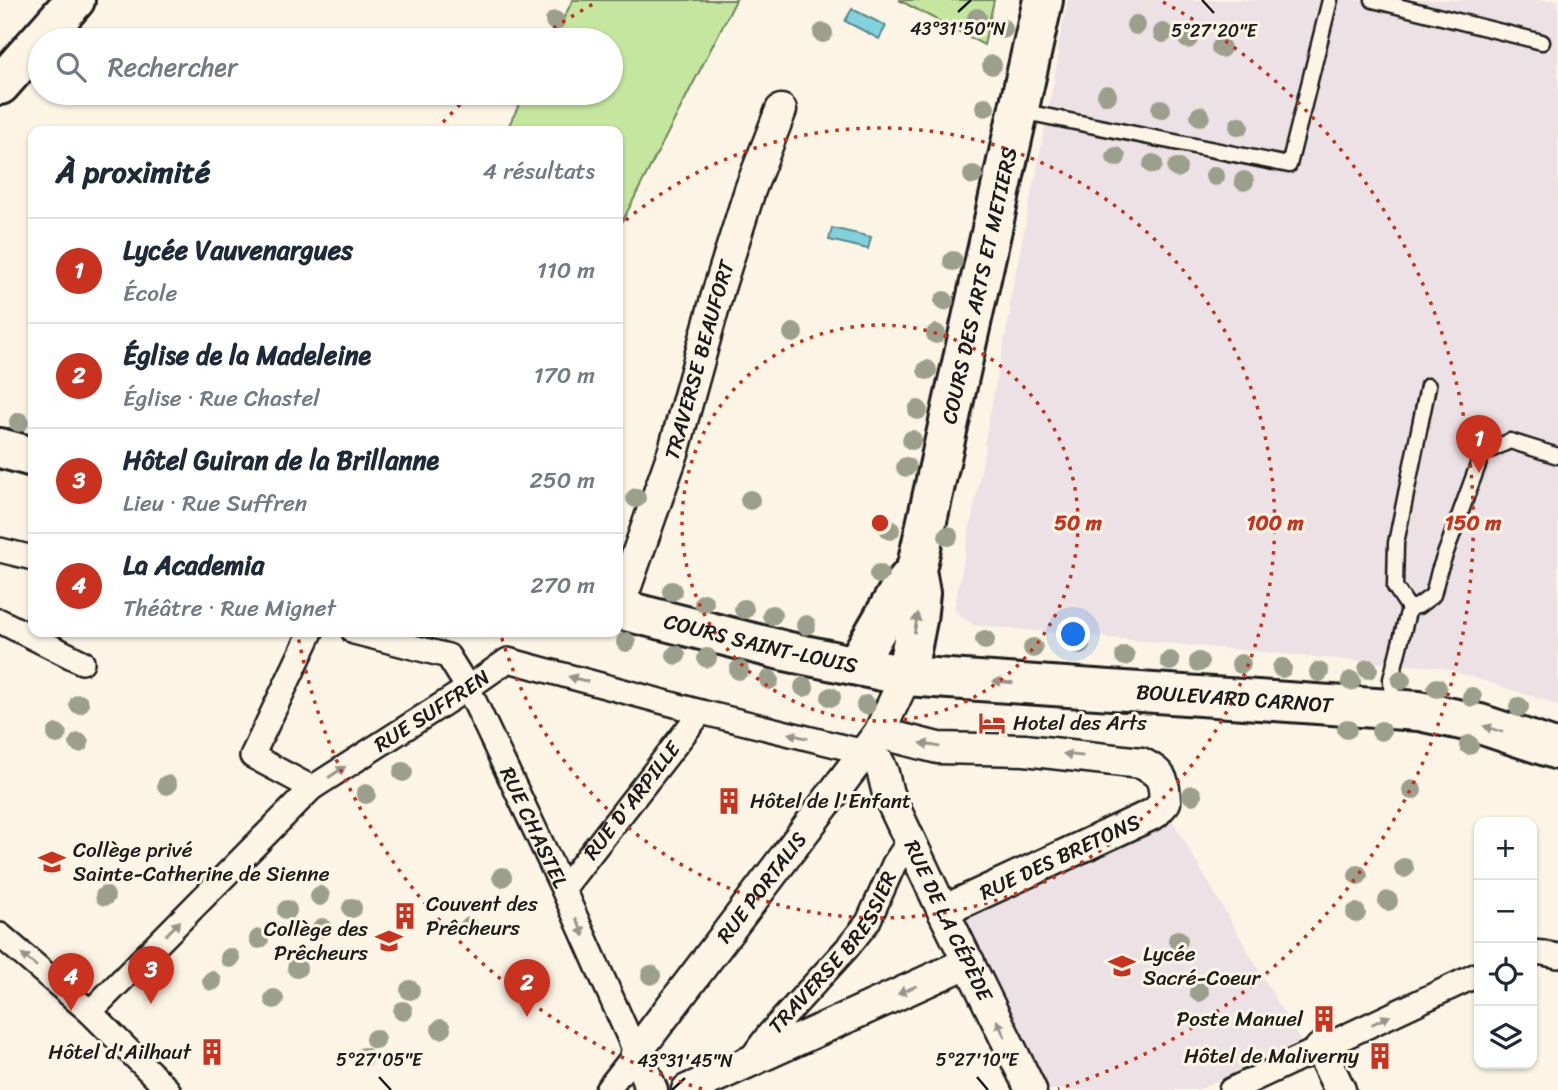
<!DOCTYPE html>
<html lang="fr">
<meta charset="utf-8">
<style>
:root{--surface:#fff;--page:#f2f2f3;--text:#1f2937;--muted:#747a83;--line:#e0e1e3;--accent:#c8321e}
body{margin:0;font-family:Sriracha,sans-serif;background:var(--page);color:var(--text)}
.controls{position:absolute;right:21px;bottom:21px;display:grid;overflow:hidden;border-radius:14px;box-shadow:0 2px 5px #0004}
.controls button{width:63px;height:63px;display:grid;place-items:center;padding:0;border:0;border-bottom:2px solid var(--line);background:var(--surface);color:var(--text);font:35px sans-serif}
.you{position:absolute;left:1074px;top:635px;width:24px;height:24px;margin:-18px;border:5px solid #fff;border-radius:50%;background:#1a73e8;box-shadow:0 0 0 10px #1a73e833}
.badge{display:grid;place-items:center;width:46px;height:46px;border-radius:50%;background:var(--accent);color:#fff;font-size:23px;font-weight:700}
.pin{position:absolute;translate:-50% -58px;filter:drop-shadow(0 2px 4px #0008)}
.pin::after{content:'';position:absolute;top:37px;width:24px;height:21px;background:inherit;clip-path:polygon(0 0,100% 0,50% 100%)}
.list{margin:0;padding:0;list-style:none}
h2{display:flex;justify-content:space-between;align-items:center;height:91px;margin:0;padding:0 28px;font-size:30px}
h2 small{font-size:23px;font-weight:400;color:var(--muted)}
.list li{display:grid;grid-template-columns:46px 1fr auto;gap:21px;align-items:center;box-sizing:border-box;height:105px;padding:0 28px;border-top:2px solid var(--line)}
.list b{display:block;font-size:26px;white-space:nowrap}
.list p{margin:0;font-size:23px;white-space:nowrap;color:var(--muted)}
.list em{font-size:23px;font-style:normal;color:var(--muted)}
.icon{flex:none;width:38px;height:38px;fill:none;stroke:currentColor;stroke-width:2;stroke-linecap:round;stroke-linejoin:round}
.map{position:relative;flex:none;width:1558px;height:1090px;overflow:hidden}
.search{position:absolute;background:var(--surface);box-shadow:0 2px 5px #0004;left:28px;top:28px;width:595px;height:77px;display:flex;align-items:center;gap:18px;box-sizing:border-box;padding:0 24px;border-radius:38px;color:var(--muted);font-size:26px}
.panel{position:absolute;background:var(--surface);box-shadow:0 2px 5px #0004;left:28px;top:126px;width:595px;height:511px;border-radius:14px}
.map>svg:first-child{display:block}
</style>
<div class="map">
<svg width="1558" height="1090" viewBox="0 0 1558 1090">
<rect width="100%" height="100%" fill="#fcf5e5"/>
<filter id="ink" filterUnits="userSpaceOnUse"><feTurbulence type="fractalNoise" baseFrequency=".0143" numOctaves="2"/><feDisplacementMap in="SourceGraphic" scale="14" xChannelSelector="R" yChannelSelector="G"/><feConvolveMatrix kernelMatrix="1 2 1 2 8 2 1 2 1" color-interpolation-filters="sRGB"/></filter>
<g filter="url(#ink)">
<g fill="#ece1e4">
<polygon points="1068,0 1558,0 1558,706 1550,703 1550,702 1440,667 1380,663 973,625 954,610 986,445 984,444 1011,308 1009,307 1034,180 1035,180 1059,53 1057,52"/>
<polygon points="1171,818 1300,1041 1198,1090 1039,1090 998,1003 1002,996 962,914"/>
</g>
<g fill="#c4e69f" stroke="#70815e" stroke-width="2">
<polygon points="573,0 736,0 622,222 618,219 618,131 506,131 525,93 611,93 611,40 552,40"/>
<polygon points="899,0 994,0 984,45"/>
</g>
<g fill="#81d2dc" stroke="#59898f" stroke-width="2">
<polygon points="852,9 886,26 879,39 845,21"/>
<polygon points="832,228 871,237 868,249 829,240"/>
</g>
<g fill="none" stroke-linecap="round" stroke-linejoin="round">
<defs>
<g id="service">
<polyline points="1373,0 1542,42"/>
<polyline points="1020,111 1289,165 1330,0"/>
<polyline points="1428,386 1396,543 1395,587 1409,608 1418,606 1433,595 1439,571 1482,454 1510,441 1558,456"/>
<polyline points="1392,708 1391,679 1409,608"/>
</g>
<g id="pedestrian">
<polyline points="0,550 33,558"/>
<polyline points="0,621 82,662"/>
<polyline points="311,632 252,756 312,788"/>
<path id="s1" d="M354,632L448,656L468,688L563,889L636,1053L607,1090"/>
<path id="s2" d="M563,889L701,712"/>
<polyline points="0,935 90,1012 168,1090"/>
<polyline points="1532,952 1543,953 1558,956"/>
<path id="s3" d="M90,1012L312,788L468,688L508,660L701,712L864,752"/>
<path id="s4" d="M749,1061L768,1035L848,947L868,922L894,864L910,840"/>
<polyline points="1231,1090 1479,974"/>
</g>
<g id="minor">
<path id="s5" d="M618,609L674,450L719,288L750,190L781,110"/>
<path d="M879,733L938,748L1025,750L1141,763C1162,774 1164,778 1165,802L1155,813L943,911"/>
<path id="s6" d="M864,752L879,763L883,773L888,794L943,911L1031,1090"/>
<polyline points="1320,1049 1340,1090"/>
<path id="s7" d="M652,1090L636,1053L879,733L906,676"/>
<polyline points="687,1090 969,962"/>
</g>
<g id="secondary">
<polyline points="0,85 75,0"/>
<polyline points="856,665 900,589 916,570"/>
<path id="s8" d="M906,676L917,620L920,593L916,570L1043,0"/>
</g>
<g id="primary">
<polyline points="0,448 33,457"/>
<path id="s9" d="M618,609L785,651L906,676L1419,711L1480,724L1558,750"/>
</g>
</defs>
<use href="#service" stroke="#1c1c1c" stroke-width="19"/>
<use href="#pedestrian" stroke="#1c1c1c" stroke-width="28"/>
<use href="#minor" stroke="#1c1c1c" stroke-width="35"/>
<use href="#secondary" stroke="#1c1c1c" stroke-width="44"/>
<use href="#primary" stroke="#1c1c1c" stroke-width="44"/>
<use href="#service" stroke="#fcf5e5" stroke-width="14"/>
<use href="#pedestrian" stroke="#fcf5e5" stroke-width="23"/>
<use href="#minor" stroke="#fcf5e5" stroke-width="30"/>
<use href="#secondary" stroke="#fcf5e5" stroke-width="38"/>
<use href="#primary" stroke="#fcf5e5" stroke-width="38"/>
</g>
<g fill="#9c9f8c">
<circle cx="977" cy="18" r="10"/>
<circle cx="555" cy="21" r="10"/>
<circle cx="1136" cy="25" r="10"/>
<circle cx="1003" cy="29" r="10"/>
<circle cx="823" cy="33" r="10"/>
<circle cx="1163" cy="33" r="10"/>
<circle cx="1188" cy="39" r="10"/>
<circle cx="1221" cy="48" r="10"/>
<circle cx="992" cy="65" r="10"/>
<circle cx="1107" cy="95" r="10"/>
<circle cx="985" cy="107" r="10"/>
<circle cx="1161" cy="109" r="10"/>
<circle cx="1200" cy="116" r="10"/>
<circle cx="1239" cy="126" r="10"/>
<circle cx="1116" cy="157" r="10"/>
<circle cx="1153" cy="164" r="10"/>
<circle cx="1177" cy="168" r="10"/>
<circle cx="973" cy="175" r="10"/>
<circle cx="1215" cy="176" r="10"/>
<circle cx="1244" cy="181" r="10"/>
<circle cx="953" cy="261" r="10"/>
<circle cx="944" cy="301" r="10"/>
<circle cx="793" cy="333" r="10"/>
<circle cx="936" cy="334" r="10"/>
<circle cx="927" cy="370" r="10"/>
<circle cx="918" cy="410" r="10"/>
<circle cx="19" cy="422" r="10"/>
<circle cx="912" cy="440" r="10"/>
<circle cx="906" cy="467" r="10"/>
<circle cx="636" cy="498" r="10"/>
<circle cx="750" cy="500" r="10"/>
<circle cx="890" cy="530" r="10"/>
<circle cx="948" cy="536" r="10"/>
<circle cx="879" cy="574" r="10"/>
<circle cx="672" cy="591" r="10"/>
<circle cx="704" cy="603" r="10"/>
<circle cx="744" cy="609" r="10"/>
<circle cx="772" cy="615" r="10"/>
<circle cx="806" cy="625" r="10"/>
<circle cx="985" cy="640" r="10"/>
<circle cx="626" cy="642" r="10"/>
<circle cx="1080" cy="645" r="10"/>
<circle cx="1033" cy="648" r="10"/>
<circle cx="676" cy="655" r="10"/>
<circle cx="1125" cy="656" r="10"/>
<circle cx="707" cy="658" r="10"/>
<circle cx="1170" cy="661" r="10"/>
<circle cx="1199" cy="662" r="10"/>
<circle cx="1241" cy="664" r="10"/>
<circle cx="1282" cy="668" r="10"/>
<circle cx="1368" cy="669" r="10"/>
<circle cx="739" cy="670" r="10"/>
<circle cx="1319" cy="672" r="10"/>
<circle cx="769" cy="680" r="10"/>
<circle cx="1401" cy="680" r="10"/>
<circle cx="1351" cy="681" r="10"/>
<circle cx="804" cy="687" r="10"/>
<circle cx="1437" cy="688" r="10"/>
<circle cx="831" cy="697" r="10"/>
<circle cx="1472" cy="697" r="10"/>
<circle cx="79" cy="704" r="10"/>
<circle cx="866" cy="705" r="10"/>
<circle cx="1519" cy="707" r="10"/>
<circle cx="1347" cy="729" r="10"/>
<circle cx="1381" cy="731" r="10"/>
<circle cx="57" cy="734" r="10"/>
<circle cx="79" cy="743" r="10"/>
<circle cx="1469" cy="745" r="10"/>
<circle cx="403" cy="772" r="10"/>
<circle cx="167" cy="785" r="10"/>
<circle cx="1412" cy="790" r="10"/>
<circle cx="366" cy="794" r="10"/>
<circle cx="1192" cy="795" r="10"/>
<circle cx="1404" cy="868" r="10"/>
<circle cx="1358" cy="875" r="10"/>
<circle cx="502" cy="877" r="10"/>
<circle cx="105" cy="896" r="10"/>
<circle cx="320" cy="896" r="10"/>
<circle cx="1388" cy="901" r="10"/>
<circle cx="352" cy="908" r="10"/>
<circle cx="287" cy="910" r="10"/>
<circle cx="1356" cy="913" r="10"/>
<circle cx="469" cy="927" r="10"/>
<circle cx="322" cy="928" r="10"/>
<circle cx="259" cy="939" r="10"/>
<circle cx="1178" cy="940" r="10"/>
<circle cx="230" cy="958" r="10"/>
<circle cx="297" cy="968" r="10"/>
<circle cx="651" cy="975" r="10"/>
<circle cx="212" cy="981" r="10"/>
<circle cx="410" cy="990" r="10"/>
<circle cx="1199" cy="992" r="10"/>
<circle cx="274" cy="999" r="10"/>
<circle cx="403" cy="1011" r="10"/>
<circle cx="441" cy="1029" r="10"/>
<circle cx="375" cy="1039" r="10"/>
<circle cx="364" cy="1057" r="10"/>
</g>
<defs><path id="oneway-solid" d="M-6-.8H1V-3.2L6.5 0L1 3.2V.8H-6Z" transform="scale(1.75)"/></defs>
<g fill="#97938b">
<use href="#oneway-solid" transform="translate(916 623) rotate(-81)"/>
<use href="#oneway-solid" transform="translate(578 679) rotate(-165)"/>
<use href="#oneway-solid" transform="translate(1003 682) rotate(-176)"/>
<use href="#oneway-solid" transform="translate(1493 729) rotate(-162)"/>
<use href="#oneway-solid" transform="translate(798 736) rotate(-166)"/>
<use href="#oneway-solid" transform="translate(930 745) rotate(-168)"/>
<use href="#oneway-solid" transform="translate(1073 755) rotate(-174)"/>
<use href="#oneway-solid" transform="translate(337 772) rotate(-33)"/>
<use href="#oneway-solid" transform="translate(580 927) rotate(66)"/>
<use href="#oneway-solid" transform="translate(173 928) rotate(-45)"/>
<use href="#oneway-solid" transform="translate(29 960) rotate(-140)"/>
<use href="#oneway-solid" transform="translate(907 990) rotate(156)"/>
<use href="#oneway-solid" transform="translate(1381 1020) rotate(-25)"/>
<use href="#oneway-solid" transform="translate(1001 1029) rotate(-116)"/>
</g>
</g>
<path fill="none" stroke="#1c1c1c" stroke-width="2.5" d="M1202,0L1214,13M958,12L971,0M379,1077L391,1090M977,1077L988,1090M672,1090L685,1078"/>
<g fill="none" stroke="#c8321e" stroke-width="3.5" stroke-dasharray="3.5 7">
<circle cx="880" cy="523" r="198"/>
<path d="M618 227A395 395 0 1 1 500 632"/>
<path d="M702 1089A593 593 0 0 1 298 636M436 130A593 593 0 0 1 472 93M536 40A593 593 0 0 1 597 2M1163 2A593 593 0 0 1 1058 1089"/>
</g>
<defs>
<symbol id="hotel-bare" viewBox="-9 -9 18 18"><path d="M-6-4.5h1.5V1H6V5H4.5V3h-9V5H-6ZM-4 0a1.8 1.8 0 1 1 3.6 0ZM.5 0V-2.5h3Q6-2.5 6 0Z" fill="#c8321e" stroke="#fcf5e5" stroke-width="2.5" paint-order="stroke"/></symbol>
<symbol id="building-bare" viewBox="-9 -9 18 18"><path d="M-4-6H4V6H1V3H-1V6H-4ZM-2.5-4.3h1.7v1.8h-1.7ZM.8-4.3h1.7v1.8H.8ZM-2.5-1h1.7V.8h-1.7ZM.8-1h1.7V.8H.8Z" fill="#c8321e" stroke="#fcf5e5" stroke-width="2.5" paint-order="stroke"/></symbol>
<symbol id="school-bare" viewBox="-9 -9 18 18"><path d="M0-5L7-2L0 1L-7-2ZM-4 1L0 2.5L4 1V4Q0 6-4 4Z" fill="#c8321e" stroke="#fcf5e5" stroke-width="2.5" paint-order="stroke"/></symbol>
</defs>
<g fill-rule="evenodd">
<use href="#hotel-bare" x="973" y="704" width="38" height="38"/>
<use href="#building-bare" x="710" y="782" width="38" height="38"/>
<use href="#school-bare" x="33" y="843" width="38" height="38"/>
<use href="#building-bare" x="386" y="897" width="38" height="38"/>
<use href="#school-bare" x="370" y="922" width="38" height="38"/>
<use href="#school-bare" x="1103" y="947" width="38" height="38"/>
<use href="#building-bare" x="1305" y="1000" width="38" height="38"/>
<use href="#building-bare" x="193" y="1033" width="38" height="38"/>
<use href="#building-bare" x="1361" y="1037" width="38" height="38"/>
</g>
<g text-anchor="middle" stroke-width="6" stroke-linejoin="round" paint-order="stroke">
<g font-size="21" fill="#1c1c1c" stroke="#fcf5e5">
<text dy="7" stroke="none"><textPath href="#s8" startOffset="399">COURS DES ARTS ET METIERS</textPath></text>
<text dy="7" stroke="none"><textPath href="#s5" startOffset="262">TRAVERSE BEAUFORT</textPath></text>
<text dy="7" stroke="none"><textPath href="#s9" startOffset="147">COURS SAINT-LOUIS</textPath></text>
<text dy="7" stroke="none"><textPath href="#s9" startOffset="625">BOULEVARD CARNOT</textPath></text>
<text dy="7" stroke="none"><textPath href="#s3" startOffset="458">RUE SUFFREN</textPath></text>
<text dy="7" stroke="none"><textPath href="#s2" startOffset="112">RUE D'ARPILLE</textPath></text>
<text dy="7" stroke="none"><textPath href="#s1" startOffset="289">RUE CHASTEL</textPath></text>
<text transform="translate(1060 857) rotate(-25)" y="7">RUE DES BRETONS</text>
<text dy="7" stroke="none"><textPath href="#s7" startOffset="248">RUE PORTALIS</textPath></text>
<text dy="7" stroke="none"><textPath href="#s6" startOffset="191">RUE DE LA CÉPÈDE</textPath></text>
<text dy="7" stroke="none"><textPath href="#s4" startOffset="138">TRAVERSE BRESSIER</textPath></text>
</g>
<g font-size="21" fill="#1c1c1c" stroke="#fcf5e5" text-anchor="start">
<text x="1013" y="730">Hotel des Arts</text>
<text x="750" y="808">Hôtel de l'Enfant</text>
<text x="73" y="857">Collège privé<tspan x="73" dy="24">Sainte-Catherine de Sienne</tspan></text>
<text x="426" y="911">Couvent des<tspan x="426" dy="24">Prêcheurs</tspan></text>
<text x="368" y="936" text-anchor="end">Collège des<tspan x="368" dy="24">Prêcheurs</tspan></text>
<text x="1143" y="961">Lycée<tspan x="1143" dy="24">Sacré-Coeur</tspan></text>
<text x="1303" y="1026" text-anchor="end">Poste Manuel</text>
<text x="191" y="1059" text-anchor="end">Hôtel d'Ailhaut</text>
<text x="1359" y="1063" text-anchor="end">Hôtel de Maliverny</text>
</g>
</g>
<g font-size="18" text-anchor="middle" fill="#1c1c1c" stroke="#fcf5e5" stroke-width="6" stroke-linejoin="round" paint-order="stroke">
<text x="958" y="35">43°31'50"N</text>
<text x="1214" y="37">5°27'20"E</text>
<text x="379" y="1066">5°27'05"E</text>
<text x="977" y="1066">5°27'10"E</text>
<text x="685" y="1067">43°31'45"N</text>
</g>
<circle cx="880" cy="523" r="10" fill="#c8321e" stroke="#fcf5e5" stroke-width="3.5"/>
<g font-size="21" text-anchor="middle" font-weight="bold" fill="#c8321e" stroke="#fcf5e5" stroke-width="6" stroke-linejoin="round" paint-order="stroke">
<text x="1078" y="530">50 m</text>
<text x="1275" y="530">100 m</text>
<text x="1473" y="530">150 m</text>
</g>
</svg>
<div class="controls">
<button>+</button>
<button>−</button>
<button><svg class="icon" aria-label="locate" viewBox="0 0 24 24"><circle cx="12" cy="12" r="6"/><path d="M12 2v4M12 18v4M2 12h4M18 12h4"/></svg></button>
<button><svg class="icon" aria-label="layers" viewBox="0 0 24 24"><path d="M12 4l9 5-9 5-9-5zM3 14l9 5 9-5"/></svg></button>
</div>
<div class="you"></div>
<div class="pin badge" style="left:1479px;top:473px">1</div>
<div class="pin badge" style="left:527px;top:1017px">2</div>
<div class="pin badge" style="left:151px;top:1004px">3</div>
<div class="pin badge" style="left:71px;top:1011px">4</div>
<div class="search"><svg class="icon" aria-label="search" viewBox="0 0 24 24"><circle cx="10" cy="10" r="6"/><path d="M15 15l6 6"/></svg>Rechercher</div>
<section class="panel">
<h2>À proximité<small>4 résultats</small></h2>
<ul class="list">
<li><span class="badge">1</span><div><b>Lycée Vauvenargues</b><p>École</p></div><em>110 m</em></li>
<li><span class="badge">2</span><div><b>Église de la Madeleine</b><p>Église · Rue Chastel</p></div><em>170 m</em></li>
<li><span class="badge">3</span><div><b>Hôtel Guiran de la Brillanne</b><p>Lieu · Rue Suffren</p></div><em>250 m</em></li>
<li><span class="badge">4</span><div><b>La Academia</b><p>Théâtre · Rue Mignet</p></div><em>270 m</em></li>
</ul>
</section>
</div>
